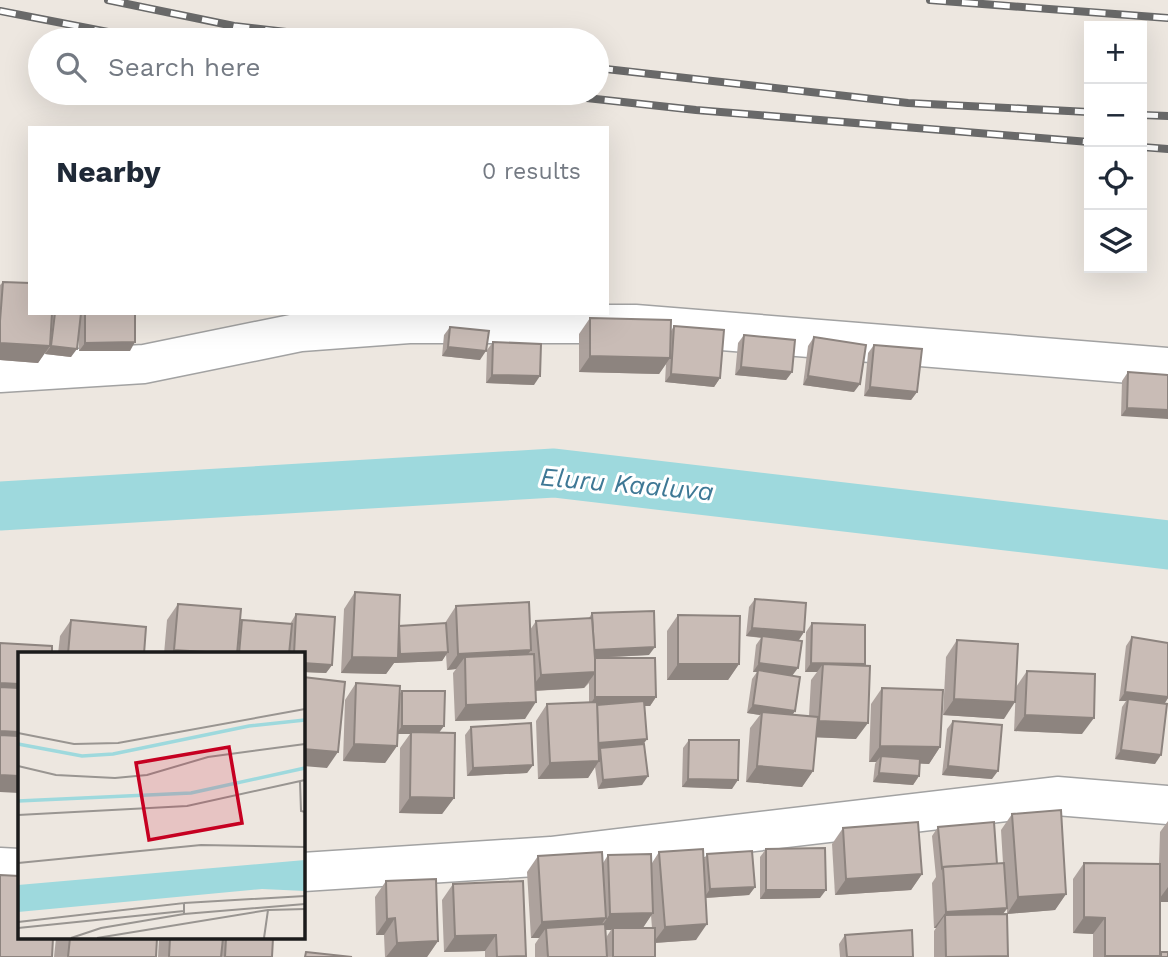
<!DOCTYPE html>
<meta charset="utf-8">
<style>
:root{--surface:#fff;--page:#f2f2f3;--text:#1f2937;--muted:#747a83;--line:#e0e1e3}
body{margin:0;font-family:"Work Sans",sans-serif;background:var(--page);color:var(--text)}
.controls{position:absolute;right:21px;top:21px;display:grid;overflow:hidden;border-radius:0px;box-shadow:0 7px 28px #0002}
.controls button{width:63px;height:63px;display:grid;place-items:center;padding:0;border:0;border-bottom:2px solid var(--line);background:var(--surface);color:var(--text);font:35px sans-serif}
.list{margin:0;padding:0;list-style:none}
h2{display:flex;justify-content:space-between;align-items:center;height:91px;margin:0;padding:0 28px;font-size:30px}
h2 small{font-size:23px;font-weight:400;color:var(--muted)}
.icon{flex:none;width:38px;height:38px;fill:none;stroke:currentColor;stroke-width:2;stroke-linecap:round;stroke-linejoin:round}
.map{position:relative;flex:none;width:1168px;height:957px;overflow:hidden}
.search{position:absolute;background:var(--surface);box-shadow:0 7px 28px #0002;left:28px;top:28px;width:581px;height:77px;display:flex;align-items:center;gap:18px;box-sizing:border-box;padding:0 24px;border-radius:38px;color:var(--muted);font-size:26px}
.panel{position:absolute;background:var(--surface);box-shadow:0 7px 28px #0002;left:28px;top:126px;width:581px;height:189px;border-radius:0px}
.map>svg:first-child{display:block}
</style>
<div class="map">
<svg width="1168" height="957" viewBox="0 0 1168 957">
<rect width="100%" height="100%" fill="#ede7e0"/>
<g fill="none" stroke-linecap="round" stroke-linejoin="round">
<polyline stroke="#9ed9dd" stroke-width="49" points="0,506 554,473 1168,545"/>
<defs>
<g id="minor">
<polyline points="0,373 144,364 301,332 409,324 635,324 1168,367"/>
<polyline points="0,867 19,868"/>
<polyline points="303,872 551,856 1057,796 1168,805"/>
</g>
</defs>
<use href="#minor" stroke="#a2a2a2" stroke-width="41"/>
<use href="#minor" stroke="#fff" stroke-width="38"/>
<defs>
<g id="rail">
<polyline points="108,0 234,26 356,40"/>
<polyline points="930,0 1168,18"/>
<polyline points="0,11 149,40"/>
<polyline points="597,68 908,103 1089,112"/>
<polyline points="541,93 696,110 1089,142"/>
<polyline points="1142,115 1168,116"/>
<polyline points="1142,147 1168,149"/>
</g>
</defs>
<use href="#rail" stroke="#696969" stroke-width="8"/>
<use href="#rail" stroke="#fff" stroke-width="5" stroke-dasharray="16" stroke-linecap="butt"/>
</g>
<g fill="#ada29d" fill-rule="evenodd">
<polygon points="3,282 30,313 81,313 81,315 82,313 135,313 130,351 79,351 79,332 71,357 45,354 45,352 38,363 0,360 0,285"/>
<polygon points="590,318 671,331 674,326 720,378 714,387 665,382 666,364 659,374 579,372 579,334"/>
<polygon points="450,327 480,360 442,356 444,335"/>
<polygon points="744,335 792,372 786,380 735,375 738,343"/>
<polygon points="814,337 854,392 803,385 808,346"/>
<polygon points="493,342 534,385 486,383 487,350"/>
<polygon points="874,345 917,392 911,400 864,396 868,353"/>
<polygon points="1128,372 1168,375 1121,416 1122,381"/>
<polygon points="355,592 399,626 445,623 456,606 530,630 536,621 589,618 592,613 649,655 595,658 656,697 650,706 645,706 642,785 598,789 595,767 588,778 538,779 536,721 547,704 589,702 589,683 584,688 535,691 525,719 455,721 453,673 456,669 447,670 446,654 442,661 394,663 386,674 341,673 344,609"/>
<polygon points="755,599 804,632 799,640 792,676 795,711 792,715 809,716 811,680 817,672 805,672 806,632 812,623 864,665 856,739 816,737 813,771 802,787 746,782 750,728 760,715 747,713 752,679 757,672 753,672 756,645 761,638 746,636 749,607"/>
<polygon points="178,604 240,623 242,620 290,624 296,614 332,665 326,673 303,672 303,654 164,654 167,620"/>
<polygon points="678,615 739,664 728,680 667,680 667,631"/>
<polygon points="71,620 144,654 58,654 60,636"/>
<polygon points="1132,637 1168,643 1168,698 1164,704 1155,764 1115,759 1122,707 1126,701 1119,701 1126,646"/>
<polygon points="957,640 1004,719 943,715 946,657"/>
<polygon points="1027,671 1082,734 1014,731 1016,687"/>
<polygon points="356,683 399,694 402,691 444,726 439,732 454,798 442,814 399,813 400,748 410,734 397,734 397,746 385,763 343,761 345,700"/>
<polygon points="882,688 940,747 929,764 920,763 919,776 913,785 873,782 875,764 876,762 869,762 871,704"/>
<polygon points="953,721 992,779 942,775 947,729"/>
<polygon points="471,727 533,765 527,773 467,776 465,735"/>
<polygon points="689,740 732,789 682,787 683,748"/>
<polygon points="1012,814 1066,894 1055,910 1007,914 1007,909 1003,914 1007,957 934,957 934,931 936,928 934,928 932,883 936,877 932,836 938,827 997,864 1003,863 1001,830"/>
<polygon points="1168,821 1168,902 1160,902 1160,954 1161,952 1168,957 1093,957 1093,934 1073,933 1073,879 1084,863 1159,864 1160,832"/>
<polygon points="843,828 922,874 911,890 835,895 832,844"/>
<polygon points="766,849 820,898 760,899 760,857"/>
<path d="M659,852L704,859L707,854L755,887L749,895L706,898L696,940L655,943V957H535V944L539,938H531L527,872L538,856L603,863L608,855L652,863ZM651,915L652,928H643ZM606,930H611L607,936V948Z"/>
<polygon points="386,881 438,941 427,957 385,957 384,935 376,935 375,897"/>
<polygon points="453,884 526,956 525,957 485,957 485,951 444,952 442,900"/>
<polygon points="845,935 913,957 840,957 839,944"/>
<polygon points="56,938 157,938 156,957 54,957"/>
<polygon points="159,938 273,938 272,957 158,957"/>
</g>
<g fill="#8d847f">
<polygon points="135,342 130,351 79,351 85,343"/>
<polygon points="0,343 50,346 38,363 0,360"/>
<polygon points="51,346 77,349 71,357 45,354"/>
<polygon points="448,347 486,351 480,360 442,356"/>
<polygon points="590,356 670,358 659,374 579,372"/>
<polygon points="741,367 792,372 786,380 735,375"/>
<polygon points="671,374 720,378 714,387 665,382"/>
<polygon points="492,375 540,376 534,385 486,383"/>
<polygon points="808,376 860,384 854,392 803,385"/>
<polygon points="870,387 917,392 911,400 864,396"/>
<polygon points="1127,408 1168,410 1168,419 1121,416"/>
<polygon points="752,628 804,632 798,641 746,636"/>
<polygon points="655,647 649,655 588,658 594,650"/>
<polygon points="174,650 234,654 171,654"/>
<polygon points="531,650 520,666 465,657 456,669 447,670 458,654"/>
<polygon points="448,652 442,661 394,663 386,674 341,673 352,657 397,658 400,654"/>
<polygon points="303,663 332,665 326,673 303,672"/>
<polygon points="759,663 798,668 792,676 758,670 757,672 753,672"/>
<polygon points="811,663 865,664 859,672 823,664 817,672 805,672"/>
<polygon points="678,664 739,664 728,680 667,680"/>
<polygon points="596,672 584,688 529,691 541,675"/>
<polygon points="0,683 19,684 19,700 0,699"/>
<polygon points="1125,692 1168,697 1168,698 1163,706 1128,699 1126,701 1119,701"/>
<polygon points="595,697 656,697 650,706 589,706"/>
<polygon points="954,699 1015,702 1004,719 943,715"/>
<polygon points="536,702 525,719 455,721 466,705"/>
<polygon points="753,705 795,711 789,720 762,712 760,715 747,713"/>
<polygon points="1025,715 1094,718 1082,734 1014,731"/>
<polygon points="819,721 868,723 856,739 808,737"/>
<polygon points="402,726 444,726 438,734 411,732 410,734 396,734"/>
<polygon points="0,731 19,732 19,748 0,748"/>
<polygon points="647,739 641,748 600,748 598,751 598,743"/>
<polygon points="354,744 397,746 385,763 343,761"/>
<polygon points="880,746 940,747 929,764 880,762 881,756 876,762 869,762"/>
<polygon points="303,749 338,752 327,768 303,766"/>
<polygon points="1121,750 1161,755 1155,764 1115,759"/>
<polygon points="599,761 588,778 538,779 550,763"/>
<polygon points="533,765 527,773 467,776 473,768"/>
<polygon points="757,766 813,771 802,787 746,782"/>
<polygon points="948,766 998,771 992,779 942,775"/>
<polygon points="879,773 919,776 913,785 873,782"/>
<polygon points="0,775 19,776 19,793 0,792"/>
<polygon points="648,776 642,785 598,789 603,780"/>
<polygon points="688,779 738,780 732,789 682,787"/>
<polygon points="410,797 454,798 442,814 399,813"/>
<polygon points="922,874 911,890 835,895 846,879"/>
<polygon points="755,887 749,895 704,898 710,889"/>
<polygon points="1168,887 1168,902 1157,902"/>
<polygon points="766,890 826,890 820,898 760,899"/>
<polygon points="1066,894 1055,910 1007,914 1018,897"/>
<polygon points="1007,908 996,924 945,915 936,928 934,928 946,912"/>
<polygon points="653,913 642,929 613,928 611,930 599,930 610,914"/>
<polygon points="1084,917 1105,918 1093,934 1073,933"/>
<polygon points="395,918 384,935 376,935 387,919"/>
<polygon points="606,918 595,934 546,928 539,938 531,938 542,922"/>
<polygon points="707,924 696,940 653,943 665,927"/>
<polygon points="496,935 485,951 444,952 455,936"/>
<polygon points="438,941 427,957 386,957 397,943"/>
<polygon points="1105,956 1160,956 1159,957 1104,957"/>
</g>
<g fill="#c9bcb6" stroke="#8d847f" stroke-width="2">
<polygon points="3,282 30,283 30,313 52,313 50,346 0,343 0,321"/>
<polygon points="55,313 81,313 77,349 51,346"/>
<polygon points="85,313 135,313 135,342 85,343"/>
<polygon points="590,318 671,320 670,358 590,356"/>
<polygon points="674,326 724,330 720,378 671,374"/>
<polygon points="450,327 489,331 486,351 448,347"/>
<polygon points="744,335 795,340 792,372 741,367"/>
<polygon points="814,337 866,345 860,384 808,376"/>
<polygon points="493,342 541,344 540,376 492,375"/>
<polygon points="874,345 922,349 917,392 870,387"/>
<polygon points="1128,372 1168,375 1168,410 1127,408"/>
<polygon points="355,592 400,595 398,658 352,657"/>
<polygon points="755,599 806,603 804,632 752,628"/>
<polygon points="529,602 531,650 458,654 456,606"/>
<polygon points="178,604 241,609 237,654 174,650"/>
<polygon points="654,611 655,647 594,650 592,613"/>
<polygon points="296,614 335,617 332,665 303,663 303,654 294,654"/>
<polygon points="678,615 740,616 739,664 678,664"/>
<polygon points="592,618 596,672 541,675 536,621"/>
<polygon points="71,620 146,627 144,654 68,654"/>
<polygon points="242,620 292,624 289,654 239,654"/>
<polygon points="446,623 448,652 400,654 399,626"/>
<polygon points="812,623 865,625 865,664 811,663"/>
<polygon points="762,636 802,641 798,668 759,663"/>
<polygon points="1132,637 1168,643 1168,697 1125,692"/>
<polygon points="957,640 1018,644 1015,702 954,699"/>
<polygon points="0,643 52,646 52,654 19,654 19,684 0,683"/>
<polygon points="534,654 536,702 466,705 465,657"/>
<polygon points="595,658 655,658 656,697 595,697"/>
<polygon points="823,664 870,666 868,723 819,721"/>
<polygon points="758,670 800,677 795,711 753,705"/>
<polygon points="1027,671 1095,674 1094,718 1025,715"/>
<polygon points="303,677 345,682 338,752 303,749"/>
<polygon points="356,683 400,686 397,746 354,744"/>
<polygon points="0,687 19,688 19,732 0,731"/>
<polygon points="882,688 943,690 940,747 880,746"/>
<polygon points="402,691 445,691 444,726 402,726"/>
<polygon points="1128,699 1167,704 1161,755 1121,750"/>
<polygon points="644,701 647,739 598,743 597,705"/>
<polygon points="597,702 599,761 550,763 547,704"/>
<polygon points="762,712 818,717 813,771 757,766"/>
<polygon points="953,721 1002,725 998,771 948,766"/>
<polygon points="531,723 533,765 473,768 471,727"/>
<polygon points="411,732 455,733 454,798 410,797"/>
<polygon points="0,735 19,736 19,776 0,775"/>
<polygon points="689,740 739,740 738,780 688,779"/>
<polygon points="644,744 648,776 603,780 600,748"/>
<polygon points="881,756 920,759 919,776 879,773"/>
<polygon points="1061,810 1066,894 1018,897 1012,814"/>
<polygon points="918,822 922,874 846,879 843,828"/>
<polygon points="994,822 997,864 943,867 942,868 938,827"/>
<polygon points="825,848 826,890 766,890 766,849"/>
<polygon points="703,849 707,924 665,927 659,852"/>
<polygon points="752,851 755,887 710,889 707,854"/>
<polygon points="602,852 606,918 542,922 538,856"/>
<polygon points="651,854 653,913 610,914 608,855"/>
<polygon points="1004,863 1007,908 946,912 943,867"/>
<polygon points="1084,863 1160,864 1160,956 1105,956 1105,918 1084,917"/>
<polygon points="0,875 19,876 19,938 53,938 52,957 0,957"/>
<polygon points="436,879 438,941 397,943 395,918 387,919 386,881"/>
<polygon points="523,881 526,956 497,957 496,935 455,936 453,884"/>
<polygon points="1007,914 1008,956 946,957 945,915"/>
<polygon points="605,924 607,957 548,957 546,928"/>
<rect x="613" y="928" width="42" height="29"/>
<polygon points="912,930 913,957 847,957 845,935"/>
<polygon points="70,938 157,938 156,957 68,957"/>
<polygon points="170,938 223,938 221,957 169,957"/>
<polygon points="226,938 273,938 272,957 225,957"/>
<polygon points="306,952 352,957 305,957"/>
<rect x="1161" y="952" width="7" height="5"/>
</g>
<g text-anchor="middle" stroke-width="6" stroke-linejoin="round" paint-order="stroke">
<g font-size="26" font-style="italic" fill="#3e7895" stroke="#fff">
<text transform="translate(627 484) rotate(5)" y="9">Eluru Kaaluva</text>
</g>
</g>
<g transform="translate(18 652)">
<rect width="287" height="287" fill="#ede7e0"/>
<path d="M287,208V239L244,237L0,260V233Z" fill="#9ed9dd"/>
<path fill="none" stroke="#9ed9dd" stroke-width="3.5" d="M0,92L64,104L95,102L231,74L287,68M0,149L173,141L287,116"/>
<path fill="none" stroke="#999591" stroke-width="2" d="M0,81L56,92L100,91L287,57M0,114L38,123L97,126L129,123L190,105L287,92M282,129L283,159L287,160M0,163L169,154L287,128M0,211L183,193L287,195M166,251L287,244M0,270L166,251V262M0,276L166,259M53,286L83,276L166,262L287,252M79,286L250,258L287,257M246,286L250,258"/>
<path fill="#c60021" fill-opacity="0.15" stroke="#c60021" stroke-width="3.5" d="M211,95L224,171L131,188L118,111Z"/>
<rect width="287" height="287" fill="none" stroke="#1b1b1b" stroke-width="3.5"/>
</g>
</svg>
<div class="controls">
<button>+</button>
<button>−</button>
<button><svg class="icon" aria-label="locate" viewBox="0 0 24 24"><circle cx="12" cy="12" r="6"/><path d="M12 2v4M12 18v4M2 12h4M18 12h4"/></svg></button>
<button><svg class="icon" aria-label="layers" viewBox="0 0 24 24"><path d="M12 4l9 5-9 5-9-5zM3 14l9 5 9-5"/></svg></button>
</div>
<div class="search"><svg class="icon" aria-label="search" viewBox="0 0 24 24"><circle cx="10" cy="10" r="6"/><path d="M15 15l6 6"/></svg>Search here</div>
<section class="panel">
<h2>Nearby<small>0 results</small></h2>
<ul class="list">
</ul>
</section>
</div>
